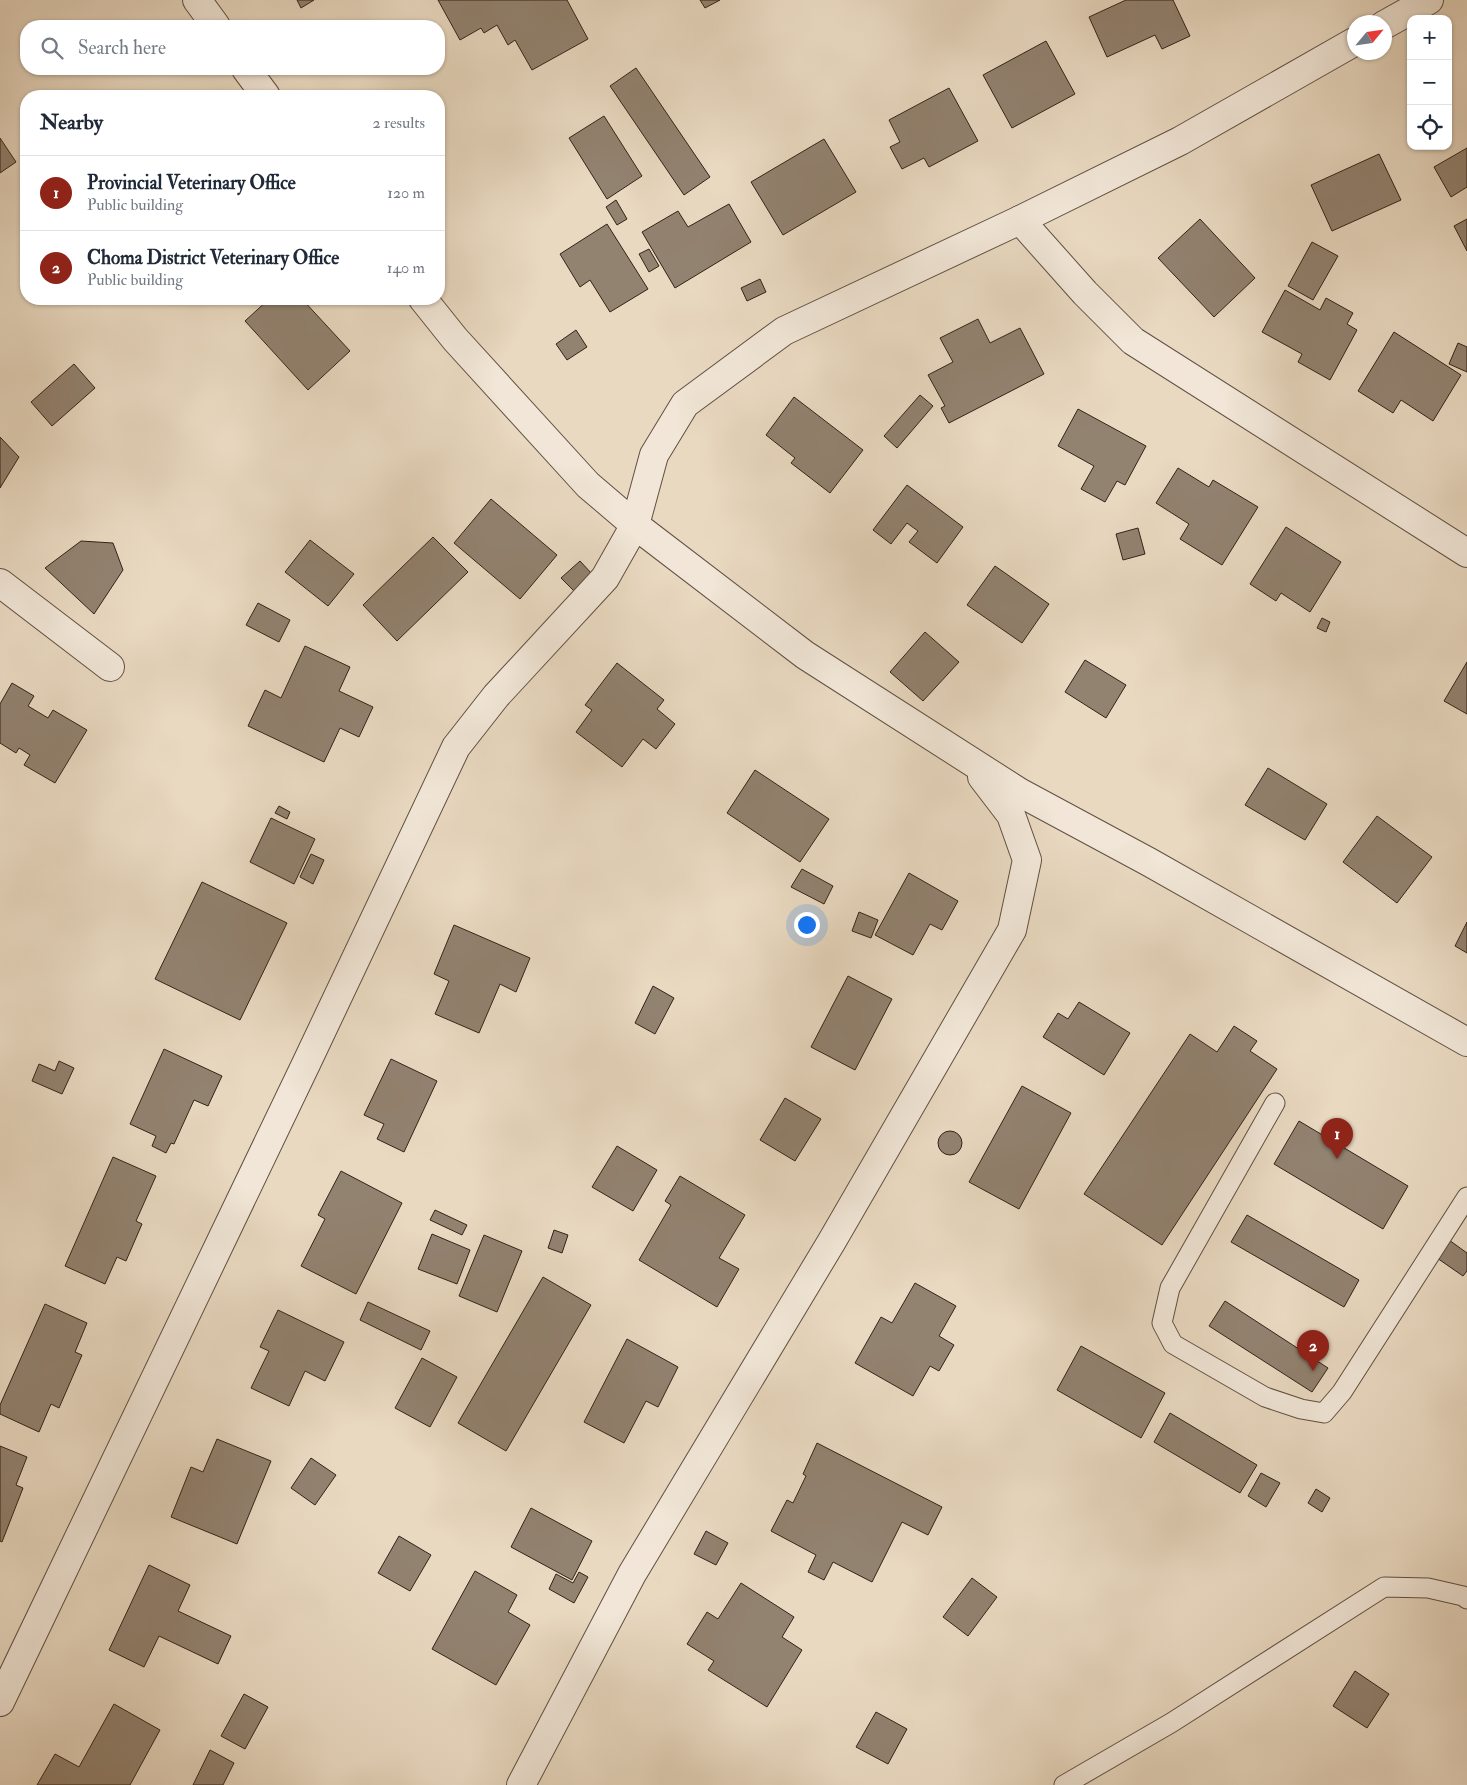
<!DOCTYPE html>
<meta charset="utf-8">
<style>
:root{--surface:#fff;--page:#f2f2f3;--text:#1f2937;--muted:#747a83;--line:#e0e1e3;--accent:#8f2418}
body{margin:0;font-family:"IM FELL Double Pica",serif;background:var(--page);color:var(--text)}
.controls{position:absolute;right:15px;top:15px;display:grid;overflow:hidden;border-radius:10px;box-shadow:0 1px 4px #0004}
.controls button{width:45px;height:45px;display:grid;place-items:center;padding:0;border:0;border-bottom:1px solid var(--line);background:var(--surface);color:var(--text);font:25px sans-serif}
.compass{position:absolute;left:1347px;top:15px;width:45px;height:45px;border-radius:50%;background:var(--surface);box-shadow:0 1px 4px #0004;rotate:61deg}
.you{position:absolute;left:806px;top:924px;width:18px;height:18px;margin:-12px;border:4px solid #fff;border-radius:50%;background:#1a73e8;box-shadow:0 0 0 8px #1a73e833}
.badge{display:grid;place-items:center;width:32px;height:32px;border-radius:50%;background:var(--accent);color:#fff;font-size:16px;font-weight:700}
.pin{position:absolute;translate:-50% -41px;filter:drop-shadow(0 1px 2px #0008)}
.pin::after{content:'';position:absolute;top:26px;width:18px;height:15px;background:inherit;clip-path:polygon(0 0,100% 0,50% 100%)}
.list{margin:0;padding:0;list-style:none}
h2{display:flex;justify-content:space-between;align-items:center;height:65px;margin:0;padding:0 20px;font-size:21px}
h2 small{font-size:16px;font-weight:400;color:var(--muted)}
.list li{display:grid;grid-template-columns:32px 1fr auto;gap:15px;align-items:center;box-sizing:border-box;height:75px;padding:0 20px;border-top:1px solid var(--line)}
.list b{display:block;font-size:19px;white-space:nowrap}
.list p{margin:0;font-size:16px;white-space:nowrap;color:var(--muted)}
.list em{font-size:16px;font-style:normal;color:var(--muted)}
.icon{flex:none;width:28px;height:28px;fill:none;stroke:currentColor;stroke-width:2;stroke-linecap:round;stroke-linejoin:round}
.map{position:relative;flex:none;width:1467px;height:1785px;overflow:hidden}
.search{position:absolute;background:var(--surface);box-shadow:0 1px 4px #0004;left:20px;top:20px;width:425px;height:55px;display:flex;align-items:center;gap:12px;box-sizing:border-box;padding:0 18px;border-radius:20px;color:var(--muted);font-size:19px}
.panel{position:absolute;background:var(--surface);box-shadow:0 1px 4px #0004;left:20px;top:90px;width:425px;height:215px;border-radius:20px}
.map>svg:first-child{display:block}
</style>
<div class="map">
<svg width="1467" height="1785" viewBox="0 0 1467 1785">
<rect width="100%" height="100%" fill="#e9d9c1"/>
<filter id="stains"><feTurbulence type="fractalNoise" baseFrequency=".004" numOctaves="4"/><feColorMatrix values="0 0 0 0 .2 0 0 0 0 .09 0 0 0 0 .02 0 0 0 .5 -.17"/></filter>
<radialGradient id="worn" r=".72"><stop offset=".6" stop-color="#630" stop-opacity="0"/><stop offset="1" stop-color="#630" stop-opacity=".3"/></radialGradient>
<g fill="#928270" stroke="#332318">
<polygon points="297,0 314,0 301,8"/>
<polygon points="438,0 567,0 588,39 532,70 515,40 508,45 497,25 484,33 481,28 460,40"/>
<polygon points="700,0 720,0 705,8"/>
<polygon points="1126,0 1173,0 1190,36 1162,49 1155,35 1107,57 1089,17"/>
<polygon points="1046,41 1075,94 1012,128 983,75"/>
<polygon points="636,68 710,177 684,195 610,86"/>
<polygon points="949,88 978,141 929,167 924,158 902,169 890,147 900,142 889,120"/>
<polygon points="604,116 642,176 607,199 569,138"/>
<polygon points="0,138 16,162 0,173"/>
<polygon points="824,139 856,192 783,235 751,182"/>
<polygon points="1467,148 1467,187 1451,197 1434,167"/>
<polygon points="1379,154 1401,200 1332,231 1311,185"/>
<polygon points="616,200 627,219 617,225 606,207"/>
<polygon points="729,204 751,242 675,288 642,232 678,211 688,227"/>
<polygon points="1200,219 1255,278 1214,317 1158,258"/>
<polygon points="1467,219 1467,251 1454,226"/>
<polygon points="607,224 648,289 610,312 590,280 580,287 560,254"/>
<polygon points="1312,242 1338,256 1313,300 1288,286"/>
<polygon points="649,249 659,266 649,272 639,254"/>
<polygon points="760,279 766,292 747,301 741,288"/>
<polygon points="1285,290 1320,310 1326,298 1353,313 1347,324 1357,330 1330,380 1298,362 1302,354 1262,332"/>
<polygon points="269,299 302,299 350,351 308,390 245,321"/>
<polygon points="978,319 990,343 1020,328 1044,374 949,423 941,408 945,406 928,375 953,362 940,338"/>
<polygon points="576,330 587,347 567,360 556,344"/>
<polygon points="1394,332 1461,375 1433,421 1401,400 1393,413 1358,391"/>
<polygon points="1458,343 1467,347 1467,372 1449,364"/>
<polygon points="74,364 95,388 52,426 31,402"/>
<polygon points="920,395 933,406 897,448 884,436"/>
<polygon points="794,397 863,450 830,493 791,463 795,458 766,435"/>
<polygon points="1078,409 1146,446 1125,485 1117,481 1105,502 1081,489 1094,466 1058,446"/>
<polygon points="0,437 19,457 0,488"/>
<polygon points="1178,468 1209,487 1213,480 1258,507 1222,565 1180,539 1189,524 1156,503"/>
<polygon points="907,485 963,527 937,563 909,542 918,531 907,523 891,544 873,530"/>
<polygon points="491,499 557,555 520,599 454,543"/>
<polygon points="1286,527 1341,562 1310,612 1281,593 1276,601 1250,584"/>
<polygon points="1138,528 1145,554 1123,560 1116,534"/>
<polygon points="433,537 468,572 397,641 363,605"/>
<polygon points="310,540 354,574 328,606 285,572"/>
<polygon points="81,541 113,543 123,570 94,614 45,568"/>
<polygon points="580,561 592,574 574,591 561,578"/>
<polygon points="995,566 1049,604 1022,643 967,605"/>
<polygon points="258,603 290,620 279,642 246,625"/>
<polygon points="1322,618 1330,622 1326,632 1317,628"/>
<polygon points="925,632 959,662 923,701 890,672"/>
<polygon points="305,646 350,667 339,691 373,707 359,737 340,728 324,762 248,726 265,690 281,698"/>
<polygon points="1085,660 1126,685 1106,718 1065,692"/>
<polygon points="1467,662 1467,714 1444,701"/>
<polygon points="617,663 664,700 657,709 675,724 656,749 643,739 622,767 576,732 592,710 585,705"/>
<polygon points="12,683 34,696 28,706 48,718 53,710 87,730 55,783 24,765 30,755 19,748 16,753 0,743 0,704"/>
<polygon points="1268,768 1327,804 1305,840 1245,805"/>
<polygon points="755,770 829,819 800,862 727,813"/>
<polygon points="279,806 290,812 287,819 275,813"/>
<polygon points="1377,816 1432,857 1397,903 1343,862"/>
<polygon points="271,818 315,839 294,884 250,862"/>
<polygon points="311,854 324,860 313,884 300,877"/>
<polygon points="802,869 833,886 824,904 791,887"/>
<polygon points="909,873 958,901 942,930 930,924 913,955 875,935"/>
<polygon points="202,882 287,923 240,1020 155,979"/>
<polygon points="859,912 878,920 871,938 852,931"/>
<polygon points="1467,922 1467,953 1455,946"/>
<polygon points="454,925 530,958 516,992 500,984 479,1033 435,1014 449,981 434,974"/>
<polygon points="848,976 892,999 855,1070 811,1047"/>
<polygon points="653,986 674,998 655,1034 635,1023"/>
<polygon points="1079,1002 1130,1033 1104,1075 1043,1037 1058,1013 1068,1019"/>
<polygon points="1234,1026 1257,1041 1250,1051 1277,1069 1162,1245 1084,1194 1190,1034 1217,1052"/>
<polygon points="164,1049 222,1076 208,1106 194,1100 174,1144 171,1143 166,1153 152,1146 156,1136 130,1124"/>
<polygon points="391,1059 437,1081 404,1152 377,1139 384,1124 364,1115"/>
<polygon points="59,1061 74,1068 62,1094 32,1081 39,1064 55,1071"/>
<polygon points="1022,1086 1071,1113 1019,1209 969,1182"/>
<polygon points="785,1098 821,1119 795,1161 760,1140"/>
<polygon points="1299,1121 1408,1186 1383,1229 1274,1164"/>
<circle cx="950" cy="1143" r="12"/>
<polygon points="617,1146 657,1170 633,1211 592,1187"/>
<polygon points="113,1157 156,1176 136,1221 142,1224 126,1261 117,1257 105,1284 65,1266"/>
<polygon points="341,1171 402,1203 356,1294 301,1266 325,1219 318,1215"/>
<polygon points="680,1176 745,1215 719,1258 739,1269 717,1307 639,1260 671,1205 665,1201"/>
<polygon points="435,1210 467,1225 462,1235 430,1220"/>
<polygon points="1247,1215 1359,1280 1344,1307 1231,1242"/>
<polygon points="554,1230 568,1235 562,1253 548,1248"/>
<polygon points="432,1234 470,1250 457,1284 418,1269"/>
<polygon points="484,1235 522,1251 497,1312 459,1296"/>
<polygon points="1449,1240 1467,1253 1467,1271 1463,1276 1437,1258"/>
<polygon points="543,1277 591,1305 506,1451 458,1423"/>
<polygon points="915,1283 956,1306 939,1336 954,1345 939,1371 930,1366 913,1396 855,1363 881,1317 892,1323"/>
<polygon points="1225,1301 1328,1368 1312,1392 1209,1326"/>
<polygon points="368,1302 430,1331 421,1350 360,1320"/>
<polygon points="45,1304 87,1323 75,1352 82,1355 59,1408 51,1404 39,1432 0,1414 0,1405"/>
<polygon points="278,1310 344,1342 325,1381 305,1371 289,1406 251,1388 269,1351 260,1347"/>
<polygon points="627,1339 678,1367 658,1407 646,1401 624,1443 584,1422"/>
<polygon points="1081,1346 1165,1393 1141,1438 1057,1390"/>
<polygon points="422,1358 457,1377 430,1427 395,1408"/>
<polygon points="1170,1413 1257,1465 1240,1493 1154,1442"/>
<polygon points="217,1439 271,1461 237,1544 171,1517 191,1467 203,1472"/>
<polygon points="817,1443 942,1507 928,1535 902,1522 872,1582 833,1562 824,1580 808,1572 816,1555 771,1531 787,1500 793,1503 806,1476 803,1474"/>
<polygon points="0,1446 27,1457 16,1485 23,1488 2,1542 0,1541"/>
<polygon points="311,1458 336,1475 315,1505 291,1488"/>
<polygon points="1261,1473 1280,1483 1266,1507 1248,1496"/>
<polygon points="1316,1489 1330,1498 1322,1512 1308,1503"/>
<polygon points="531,1508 592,1541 572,1580 511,1547"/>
<polygon points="706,1531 728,1543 716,1565 694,1554"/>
<polygon points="399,1536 431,1555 410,1591 378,1573"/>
<polygon points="149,1565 190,1585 178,1611 231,1636 218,1664 159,1636 144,1667 109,1650"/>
<polygon points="475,1571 517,1595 508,1612 530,1625 496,1685 432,1649"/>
<polygon points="579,1572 588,1577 574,1603 549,1589 556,1574 573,1583"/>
<polygon points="972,1578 997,1597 968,1636 943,1617"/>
<polygon points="741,1583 794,1617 782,1637 802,1650 767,1707 708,1670 714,1661 687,1644 707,1612 718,1619"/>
<polygon points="1355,1671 1389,1694 1367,1728 1333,1706"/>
<polygon points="244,1694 268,1707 245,1749 221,1736"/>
<polygon points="114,1704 160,1730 130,1785 37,1785 55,1754 79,1767"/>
<polygon points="876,1712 907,1729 888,1764 856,1747"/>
<polygon points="210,1750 234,1763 223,1785 193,1785"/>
</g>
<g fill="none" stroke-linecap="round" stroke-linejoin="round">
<defs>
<g id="service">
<polyline points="1275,1103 1170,1288 1162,1323 1173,1344 1265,1397 1301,1409 1324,1413 1342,1392 1467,1197"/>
<polyline points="1064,1785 1171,1723 1384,1587 1428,1588 1463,1596 1467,1599"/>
</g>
<g id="minor">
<polyline points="197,0 216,26"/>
<polyline points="1384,25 1429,0"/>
<polyline points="246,69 266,96"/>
<polyline points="1020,220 1085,293 1133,341 1467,553"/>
<polyline points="423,299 455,339 588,485 635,525 805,655 1019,792 1149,862 1467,1042"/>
<polyline points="0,583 110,667"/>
<polyline points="0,1702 306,1064 456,747 496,696 605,578 635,525 654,455 685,404 784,331 1020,220 1180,141 1354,42"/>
<polyline points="521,1785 632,1574 832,1241 1012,930 1027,860 1011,815 982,777"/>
</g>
</defs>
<use href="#service" stroke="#605042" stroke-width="21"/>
<use href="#minor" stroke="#605042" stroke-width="30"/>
<use href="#service" stroke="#f1e6d7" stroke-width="19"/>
<use href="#minor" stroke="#f1e6d7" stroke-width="28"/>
</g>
<rect width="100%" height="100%" filter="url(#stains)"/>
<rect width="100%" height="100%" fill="url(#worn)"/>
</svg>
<div class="controls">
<button>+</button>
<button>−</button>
<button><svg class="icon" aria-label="locate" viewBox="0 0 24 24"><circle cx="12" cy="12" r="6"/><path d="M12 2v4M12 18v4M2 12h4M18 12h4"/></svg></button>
</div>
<svg class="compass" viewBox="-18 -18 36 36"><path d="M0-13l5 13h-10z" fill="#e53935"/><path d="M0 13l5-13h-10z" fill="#747a83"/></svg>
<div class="you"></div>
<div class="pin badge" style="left:1337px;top:1159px">1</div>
<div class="pin badge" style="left:1313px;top:1371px">2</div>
<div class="search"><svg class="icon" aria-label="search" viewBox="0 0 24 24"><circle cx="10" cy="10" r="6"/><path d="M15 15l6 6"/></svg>Search here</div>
<section class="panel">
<h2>Nearby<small>2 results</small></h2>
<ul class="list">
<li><span class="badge">1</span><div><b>Provincial Veterinary Office</b><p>Public building</p></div><em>120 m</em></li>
<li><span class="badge">2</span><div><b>Choma District Veterinary Office</b><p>Public building</p></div><em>140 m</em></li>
</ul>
</section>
</div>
